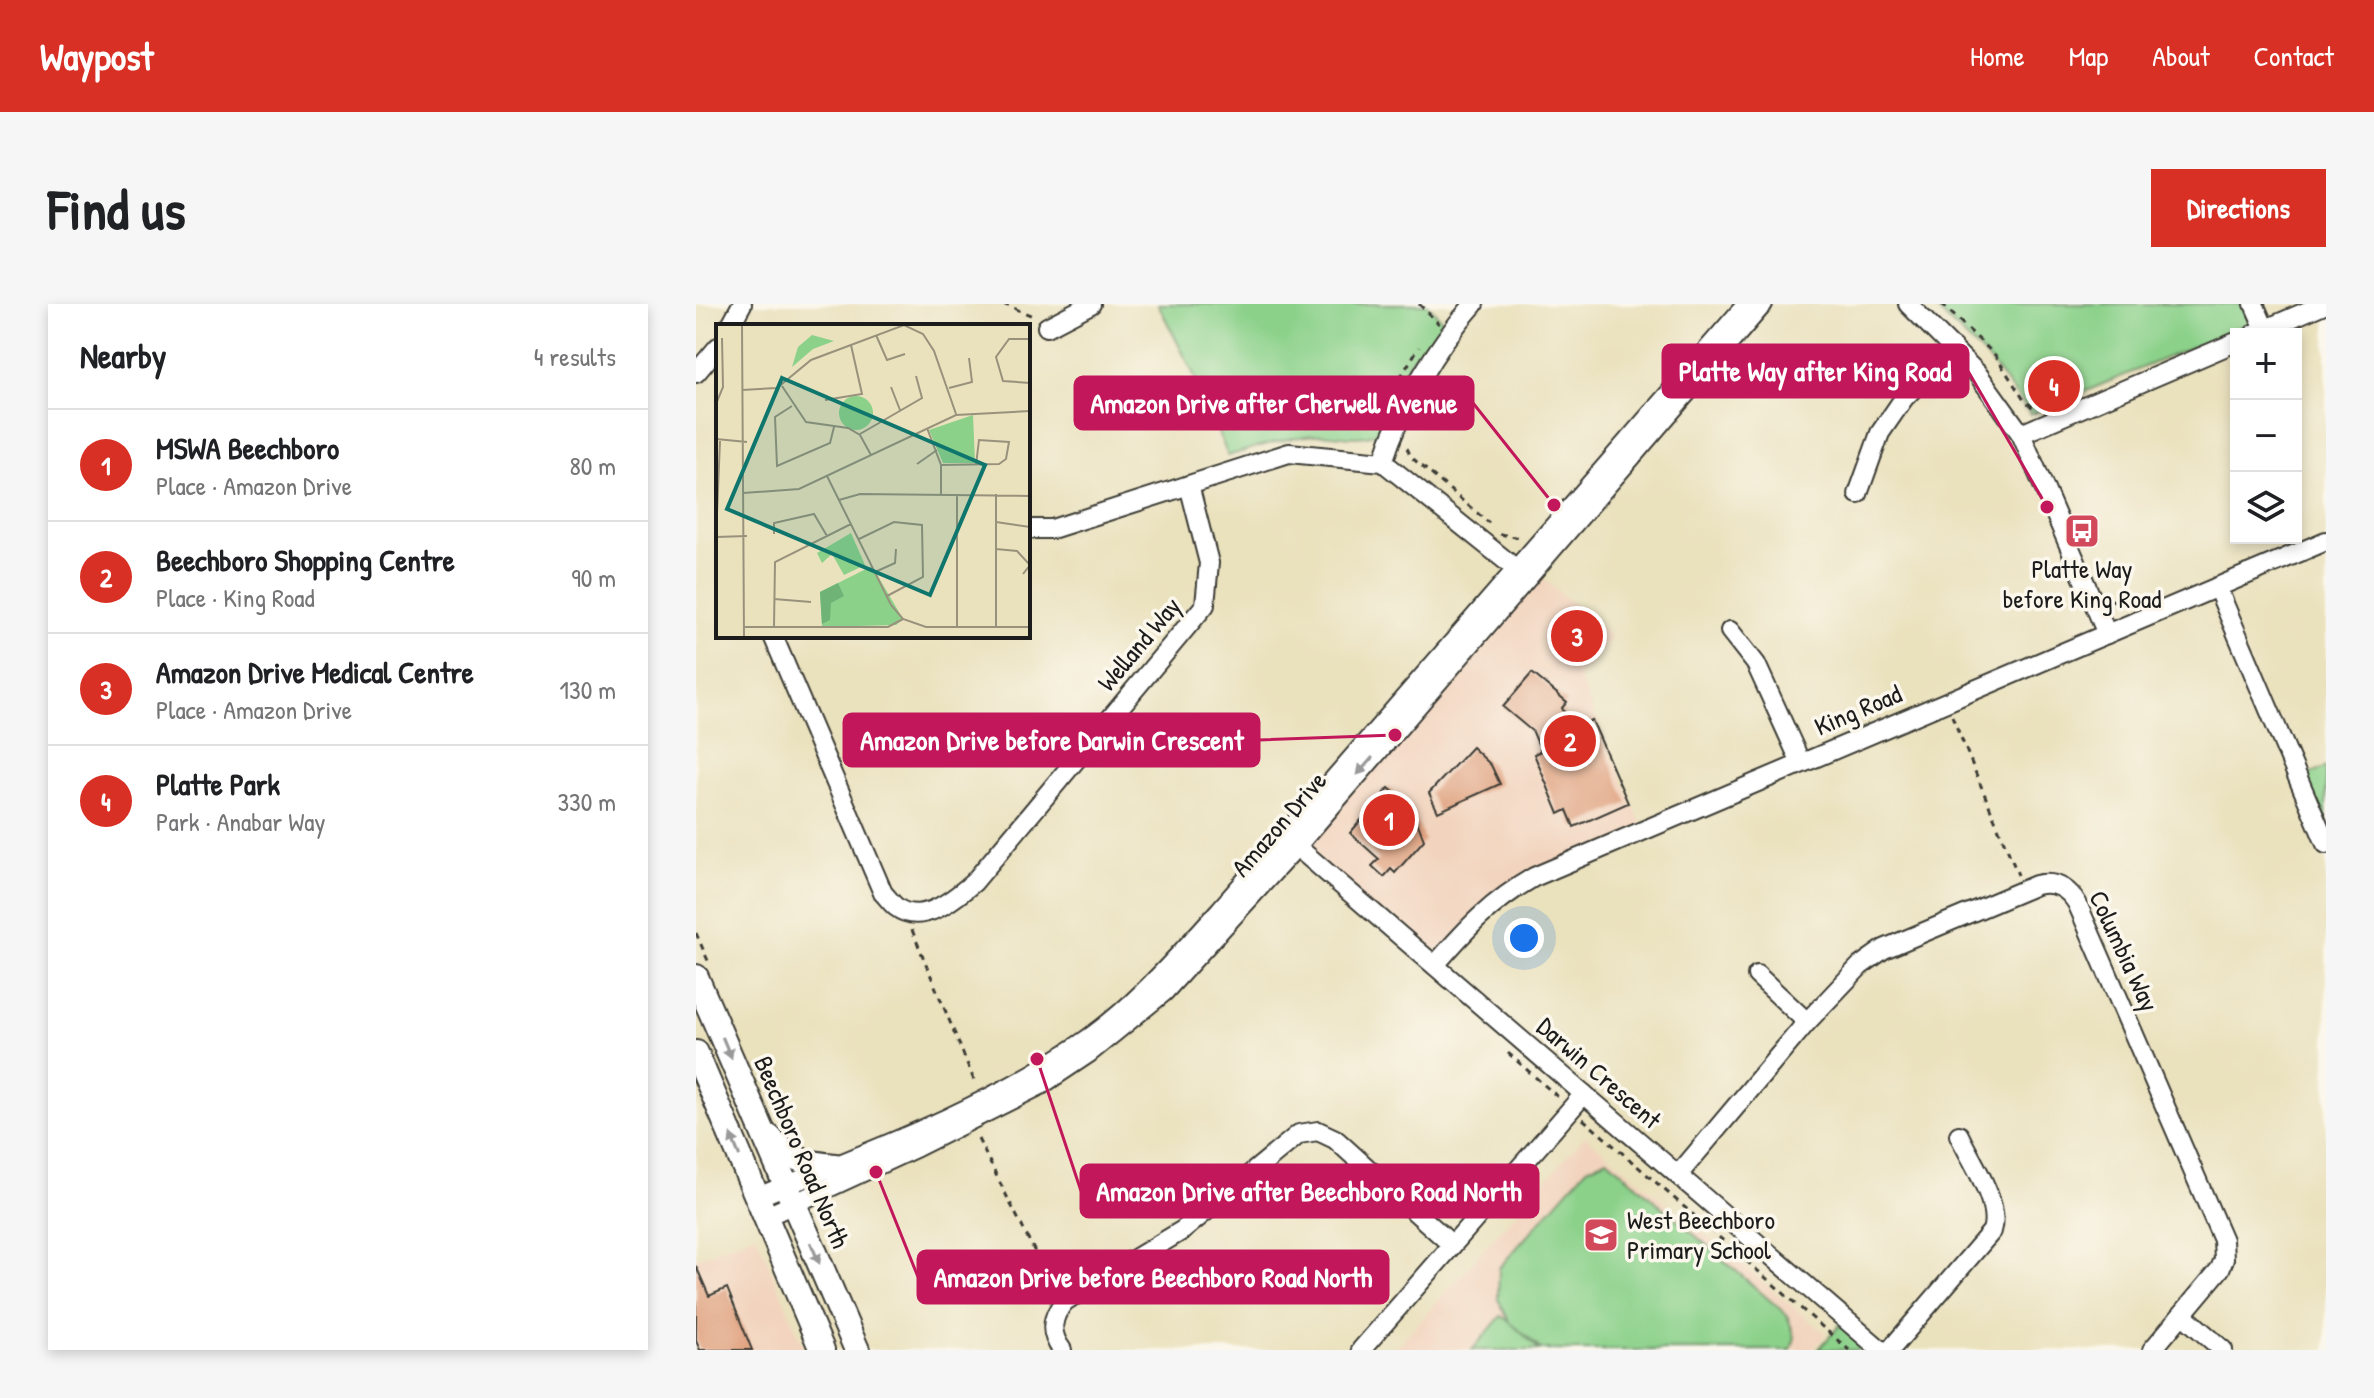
<!DOCTYPE html>
<meta charset="utf-8">
<style>
:root{--surface:#fff;--page:#f6f6f6;--text:#202124;--muted:#757577;--line:#e0e0e0;--accent:#d93025}
body{margin:0;font-family:"Patrick Hand",sans-serif;background:var(--page);color:var(--text)}
.controls{position:absolute;right:24px;top:24px;display:grid;overflow:hidden;border-radius:0px;box-shadow:0 4px 12px #0003}
.controls button{width:72px;height:72px;display:grid;place-items:center;padding:0;border:0;border-bottom:2px solid var(--line);background:var(--surface);color:var(--text);font:40px sans-serif}
.you{position:absolute;left:828px;top:634px;width:28px;height:28px;margin:-20px;border:6px solid #fff;border-radius:50%;background:#1a73e8;box-shadow:0 0 0 12px #1a73e833}
.badge{display:grid;place-items:center;width:52px;height:52px;border-radius:50%;background:var(--accent);color:#fff;font-size:26px;font-weight:700}
.pin{position:absolute;translate:-50% -50%;border:4px solid #fff;box-shadow:0 2px 8px #0006}
.list{margin:0;padding:0;list-style:none}
h2{display:flex;justify-content:space-between;align-items:center;height:104px;margin:0;padding:0 32px;font-size:34px}
h2 small{font-size:26px;font-weight:400;color:var(--muted)}
.list li{display:grid;grid-template-columns:52px 1fr auto;gap:24px;align-items:center;box-sizing:border-box;height:112px;padding:0 32px;border-top:2px solid var(--line)}
.list b{display:block;font-size:30px;white-space:nowrap}
.list p{margin:0;font-size:26px;white-space:nowrap;color:var(--muted)}
.list em{font-size:26px;font-style:normal;color:var(--muted)}
.icon{flex:none;width:44px;height:44px;fill:none;stroke:currentColor;stroke-width:2;stroke-linecap:round;stroke-linejoin:round}
.map{position:relative;flex:none;width:1630px;height:1046px;overflow:hidden;border-radius:0px}
header{display:flex;align-items:center;gap:48px;box-sizing:border-box;height:112px;padding:0 40px;background:var(--accent);color:#fff}
header strong{font-size:38px}
nav{display:flex;gap:44px;margin-inline-start:auto;font-size:28px}
.intro{display:flex;align-items:center;justify-content:space-between;box-sizing:border-box;height:192px;padding:0 48px}
h1{margin:0;font-size:56px}
.button{padding:20px 36px;border-radius:0px;background:var(--accent);color:#fff;font-size:28px;font-weight:700}
main{display:flex;gap:48px;padding:0 48px}
aside{flex:1;background:var(--surface);border-radius:0px;box-shadow:0 4px 12px #0003}
.map>svg:first-child{display:block}
</style>
<header>
<strong>Waypost</strong>
<nav><a>Home</a><a>Map</a><a>About</a><a>Contact</a></nav>
</header>
<div class="intro"><h1>Find us</h1><a class="button">Directions</a></div>
<main>
<aside>
<h2>Nearby<small>4 results</small></h2>
<ul class="list">
<li><span class="badge">1</span><div><b>MSWA Beechboro</b><p>Place · Amazon Drive</p></div><em>80 m</em></li>
<li><span class="badge">2</span><div><b>Beechboro Shopping Centre</b><p>Place · King Road</p></div><em>90 m</em></li>
<li><span class="badge">3</span><div><b>Amazon Drive Medical Centre</b><p>Place · Amazon Drive</p></div><em>130 m</em></li>
<li><span class="badge">4</span><div><b>Platte Park</b><p>Park · Anabar Way</p></div><em>330 m</em></li>
</ul>
</aside>
<div class="map">
<svg width="1630" height="1046" viewBox="0 0 1630 1046">
<rect width="100%" height="100%" fill="#fbf7ec"/>
<filter id="ink" filterUnits="userSpaceOnUse"><feTurbulence type="fractalNoise" baseFrequency=".0125" numOctaves="2"/><feDisplacementMap in="SourceGraphic" scale="16" xChannelSelector="R" yChannelSelector="G"/><feConvolveMatrix kernelMatrix="1 2 1 2 8 2 1 2 1" color-interpolation-filters="sRGB"/></filter>
<filter id="wash" filterUnits="userSpaceOnUse"><feTurbulence type="fractalNoise" baseFrequency=".006" numOctaves="4" result="noise"/><feDisplacementMap in="SourceGraphic" scale="32" xChannelSelector="R" yChannelSelector="G"/><feGaussianBlur stdDeviation="1.8" result="paint"/><feColorMatrix in="noise" values="0 0 0 0 0 0 0 0 0 0 0 0 0 0 0 0 0 1.4 0 .05"/><feComposite in="paint" operator="in"/></filter>
<g filter="url(#wash)">
<rect width="100%" height="100%" fill="#eae1bd"/>
<g fill="#f2d4be">
<polygon points="837,266 915,333 882,372 948,526 838,573 739,661 600,543"/>
<polygon points="889,832 1130,1030 1117,1046 698,1046"/>
<polygon points="60,930 109,1046 0,1046 0,955"/>
</g>
<g fill="#8bd18a" stroke="#547653" stroke-width="2">
<path d="M462,0H731L749,19L715,55L680,129C658,138 640,128 618,131C588,134 561,143 532,152L496,67Z"/>
<polygon points="1235,0 1546,0 1554,19 1335,110 1290,53"/>
<polygon points="1630,463 1630,519 1609,472"/>
<polygon points="911,855 1091,1011 1099,1033 1095,1046 846,1046 815,1019 844,1046 776,1046 805,1012 813,1017 802,995 803,964 891,864"/>
<polygon points="1149,1015 1185,1046 1122,1046"/>
</g>
<g id="blocks">
<g fill="#df9f7b">
<polygon points="876,307 902,329 873,363 855,348 866,335 858,328"/>
<polygon points="836,369 871,398 866,404 876,425 896,416 932,499 878,523 871,506 863,510 838,450 845,447 837,428 807,403"/>
<polygon points="776,443 795,461 804,480 742,508 733,489"/>
<polygon points="693,484 716,504 728,536 699,569 695,565 688,573 676,562 683,555 654,529"/>
<polygon points="0,962 13,992 31,984 56,1046 4,1046 0,1037"/>
</g>
</g>
</g>
<g filter="url(#ink)">
<use href="#blocks" fill-opacity="0" stroke="#3b3a34" stroke-width="2"/>
<g fill="none" stroke-linecap="round" stroke-linejoin="round">
<defs>
<g id="minor">
<polyline points="1212,0 1281,69 1325,130 1411,330"/>
<polyline points="1558,0 1569,25"/>
<polyline points="34,22 46,0"/>
<polyline points="351,23 395,0"/>
<polyline points="1558,30 1628,0"/>
<polyline points="0,69 22,43"/>
<polyline points="1325,130 1540,38"/>
<path d="M687,158C705,101 739,44 778,0"/>
<polyline points="1162,190 1184,129 1208,94 1257,44"/>
<polyline points="332,225 356,225 593,149 687,158 829,272"/>
<polyline points="1521,283 1630,540"/>
<polyline points="1034,327 1060,360 1105,459"/>
<path d="M77,332L187,589C191,593 195,599 200,603C226,623 259,594 278,578L509,301L513,259L493,181"/>
<polyline points="593,536 1185,1046"/>
<path d="M739,661C771,624 795,598 838,573L1630,237"/>
<polyline points="1061,671 1111,718"/>
<path d="M982,871L1111,718L1164,662L1188,645L1340,581C1358,577 1371,583 1381,599L1527,936L1528,955L1524,965L1456,1046"/>
<path d="M61,893C173,848 289,806 389,737C441,701 482,652 524,606L1051,0"/>
<polyline points="69,913 221,843 345,781 393,749 468,688 600,543 1067,0"/>
<polyline points="1487,1011 1527,1046"/>
<path d="M366,1046C353,1029 355,1013 369,997L487,926L603,830L622,827L639,835L756,941"/>
<polyline points="665,1046 888,790"/>
<path d="M1194,1046L1296,927C1305,899 1275,857 1263,831"/>
</g>
<g id="major">
<polyline points="0,673 161,1046"/>
<polyline points="0,749 126,1046"/>
<path d="M73,833C95,856 108,859 139,862"/>
</g>
</defs>
<use href="#minor" stroke="#3b3a34" stroke-width="22"/>
<use href="#major" stroke="#3b3a34" stroke-width="28"/>
<g stroke="#3b3a34" stroke-width="3" stroke-dasharray="6 6" stroke-linecap="butt">
<polyline points="307,0 337,12"/>
<polyline points="723,0 743,20"/>
<polyline points="1246,0 1299,51 1328,96 1341,107"/>
<polyline points="704,74 723,43"/>
<polyline points="711,144 715,153 793,219"/>
<polyline points="804,230 824,234"/>
<polyline points="1415,296 1438,301"/>
<polyline points="1256,412 1322,571"/>
<polyline points="216,626 280,781"/>
<polyline points="0,629 13,659"/>
<polyline points="812,749 863,794"/>
<polyline points="887,815 1153,1046"/>
<polyline points="282,835 358,986"/>
</g>
<use href="#minor" stroke="#fff" stroke-width="18"/>
<use href="#major" stroke="#fff" stroke-width="24"/>
</g>
<defs><path id="oneway-solid" d="M-6-.8H1V-3.2L6.5 0L1 3.2V.8H-6Z" transform="scale(2)"/></defs>
<g fill="#999">
<use href="#oneway-solid" transform="translate(669 462) rotate(131)"/>
<use href="#oneway-solid" transform="translate(31 744) rotate(67)"/>
<use href="#oneway-solid" transform="translate(39 841) rotate(-113)"/>
<use href="#oneway-solid" transform="translate(119 949) rotate(67)"/>
</g>
</g>
<defs>
<symbol id="bus-square" viewBox="-11 -11 22 22"><rect x="-9" y="-9" width="18" height="18" rx="4" fill="#d1495b" stroke="#fbf7ec"/><path d="M-5-6H5V4H4V6H2V4H-2V6H-4V4H-5ZM-3.5-4V0h7V-4ZM-3.5 1.2v1.5H-2V1.2ZM2 1.2v1.5H3.5V1.2Z" fill="#fff"/></symbol>
<symbol id="school-square" viewBox="-11 -11 22 22"><rect x="-9" y="-9" width="18" height="18" rx="4" fill="#d1495b" stroke="#fbf7ec"/><path d="M0-5L7-2L0 1L-7-2ZM-4 1L0 2.5L4 1V4Q0 6-4 4Z" fill="#fff"/></symbol>
</defs>
<g fill-rule="evenodd">
<use href="#bus-square" x="1366" y="207" width="40" height="40"/>
<use href="#school-square" x="885" y="911" width="40" height="40"/>
</g>
<g text-anchor="middle" stroke-width="7" stroke-linejoin="round" paint-order="stroke">
<g font-size="26" fill="#1c1c1c" stroke="#fbf7ec">
<text x="1386" y="274">Platte Way<tspan x="1386" dy="30">before King Road</tspan></text>
<text x="931" y="925" text-anchor="start">West Beechboro<tspan x="931" dy="30">Primary School</tspan></text>
</g>
<g font-size="26" fill="#1c1c1c" stroke="#fbf7ec">
<text transform="translate(443 340) rotate(-50)" y="9">Welland Way</text>
<text transform="translate(1162 406) rotate(-23)" y="9">King Road</text>
<text transform="translate(583 520) rotate(-49)" y="9">Amazon Drive</text>
<text transform="translate(1428 647) rotate(65)" y="9">Columbia Way</text>
<text transform="translate(903 769) rotate(41)" y="9">Darwin Crescent</text>
<text transform="translate(106 848) rotate(67)" y="9">Beechboro Road North</text>
</g>
</g>
<g transform="translate(20 20)">
<rect width="314" height="314" fill="#eae1bd"/>
<path d="M96,11L118,17L97,25L76,43L82,23ZM123 89a17 17 0 1 1 34 0a17 17 0 1 1-34 0ZM257,91L259,139H227L213,106ZM135,209L149,241L128,251L116,230L106,239L101,229ZM156,242L187,295L180,301L106,303L104,268Z" fill="#8bd18a"/>
<path d="M122,259L128,272L115,279L114,296L106,300L104,268Z" fill="#70b376"/>
<path fill="none" stroke="#98927d" stroke-width="2" d="M26,1L28,313M160,11L171,36L189,30M314,15H293L280,33L287,57L314,59M66,62L90,98L132,104L144,111L155,131M175,63L184,86M233,64L256,58L253,34M26,66L61,64L95,36L188,1L207,10L218,27L240,90M109,76L146,70L135,21M0,80L7,63L6,14M76,82L59,93L61,142L114,119L118,103M211,104L225,141V170M144,110L206,74L200,52M0,115L31,118M201,140L221,126M225,141L283,140L290,135L293,118L263,116L260,141M111,152L175,281L187,295L210,303H314M27,169L83,165L240,91L314,87M241,170V302M123,176L144,170L314,172M280,198L314,203M58,210V199L98,190L111,212M0,213L31,212M0,214L4,117M143,215L178,198L206,201L207,253L171,272M280,225L301,227L314,241L307,250M159,248L179,239L180,225M58,275L95,278M280,302V170M28,303H172L187,295M58,303L59,238L135,200"/>
<path fill="#0f766e" fill-opacity="0.15" stroke="#0f766e" stroke-width="4" d="M66,54L269,141L214,271L11,185Z"/>
<rect width="314" height="314" fill="none" stroke="#1c1c1c" stroke-width="4"/>
</g>
<path fill="none" stroke="#c2185b" stroke-width="3" d="M1351 203L1272 67M858 201L777 99M699 431L563 436M341 755L385 887M180 868L222 973"/>
<g fill="#c2185b" stroke="#fbf7ec" stroke-width="3">
<circle cx="1351" cy="203" r="8"/>
<circle cx="858" cy="201" r="8"/>
<circle cx="699" cy="431" r="8"/>
<circle cx="341" cy="755" r="8"/>
<circle cx="180" cy="868" r="8"/>
</g>
<g fill="#c2185b" stroke="#c2185b" stroke-width="3">
<rect x="967" y="41" width="305" height="52" rx="8"/>
<rect x="379" y="73" width="398" height="52" rx="8"/>
<rect x="148" y="410" width="415" height="52" rx="8"/>
<rect x="385" y="861" width="457" height="52" rx="8"/>
<rect x="222" y="947" width="470" height="52" rx="8"/>
</g>
<g font-size="28" text-anchor="middle" font-weight="bold" fill="#fff">
<text x="1119" y="77">Platte Way after King Road</text>
<text x="578" y="109">Amazon Drive after Cherwell Avenue</text>
<text x="356" y="446">Amazon Drive before Darwin Crescent</text>
<text x="613" y="897">Amazon Drive after Beechboro Road North</text>
<text x="457" y="983">Amazon Drive before Beechboro Road North</text>
</g>
</svg>
<div class="controls">
<button>+</button>
<button>−</button>
<button><svg class="icon" aria-label="layers" viewBox="0 0 24 24"><path d="M12 4l9 5-9 5-9-5zM3 14l9 5 9-5"/></svg></button>
</div>
<div class="you"></div>
<div class="pin badge" style="left:693px;top:516px">1</div>
<div class="pin badge" style="left:874px;top:437px">2</div>
<div class="pin badge" style="left:881px;top:332px">3</div>
<div class="pin badge" style="left:1358px;top:82px">4</div>
</div>
</main>
